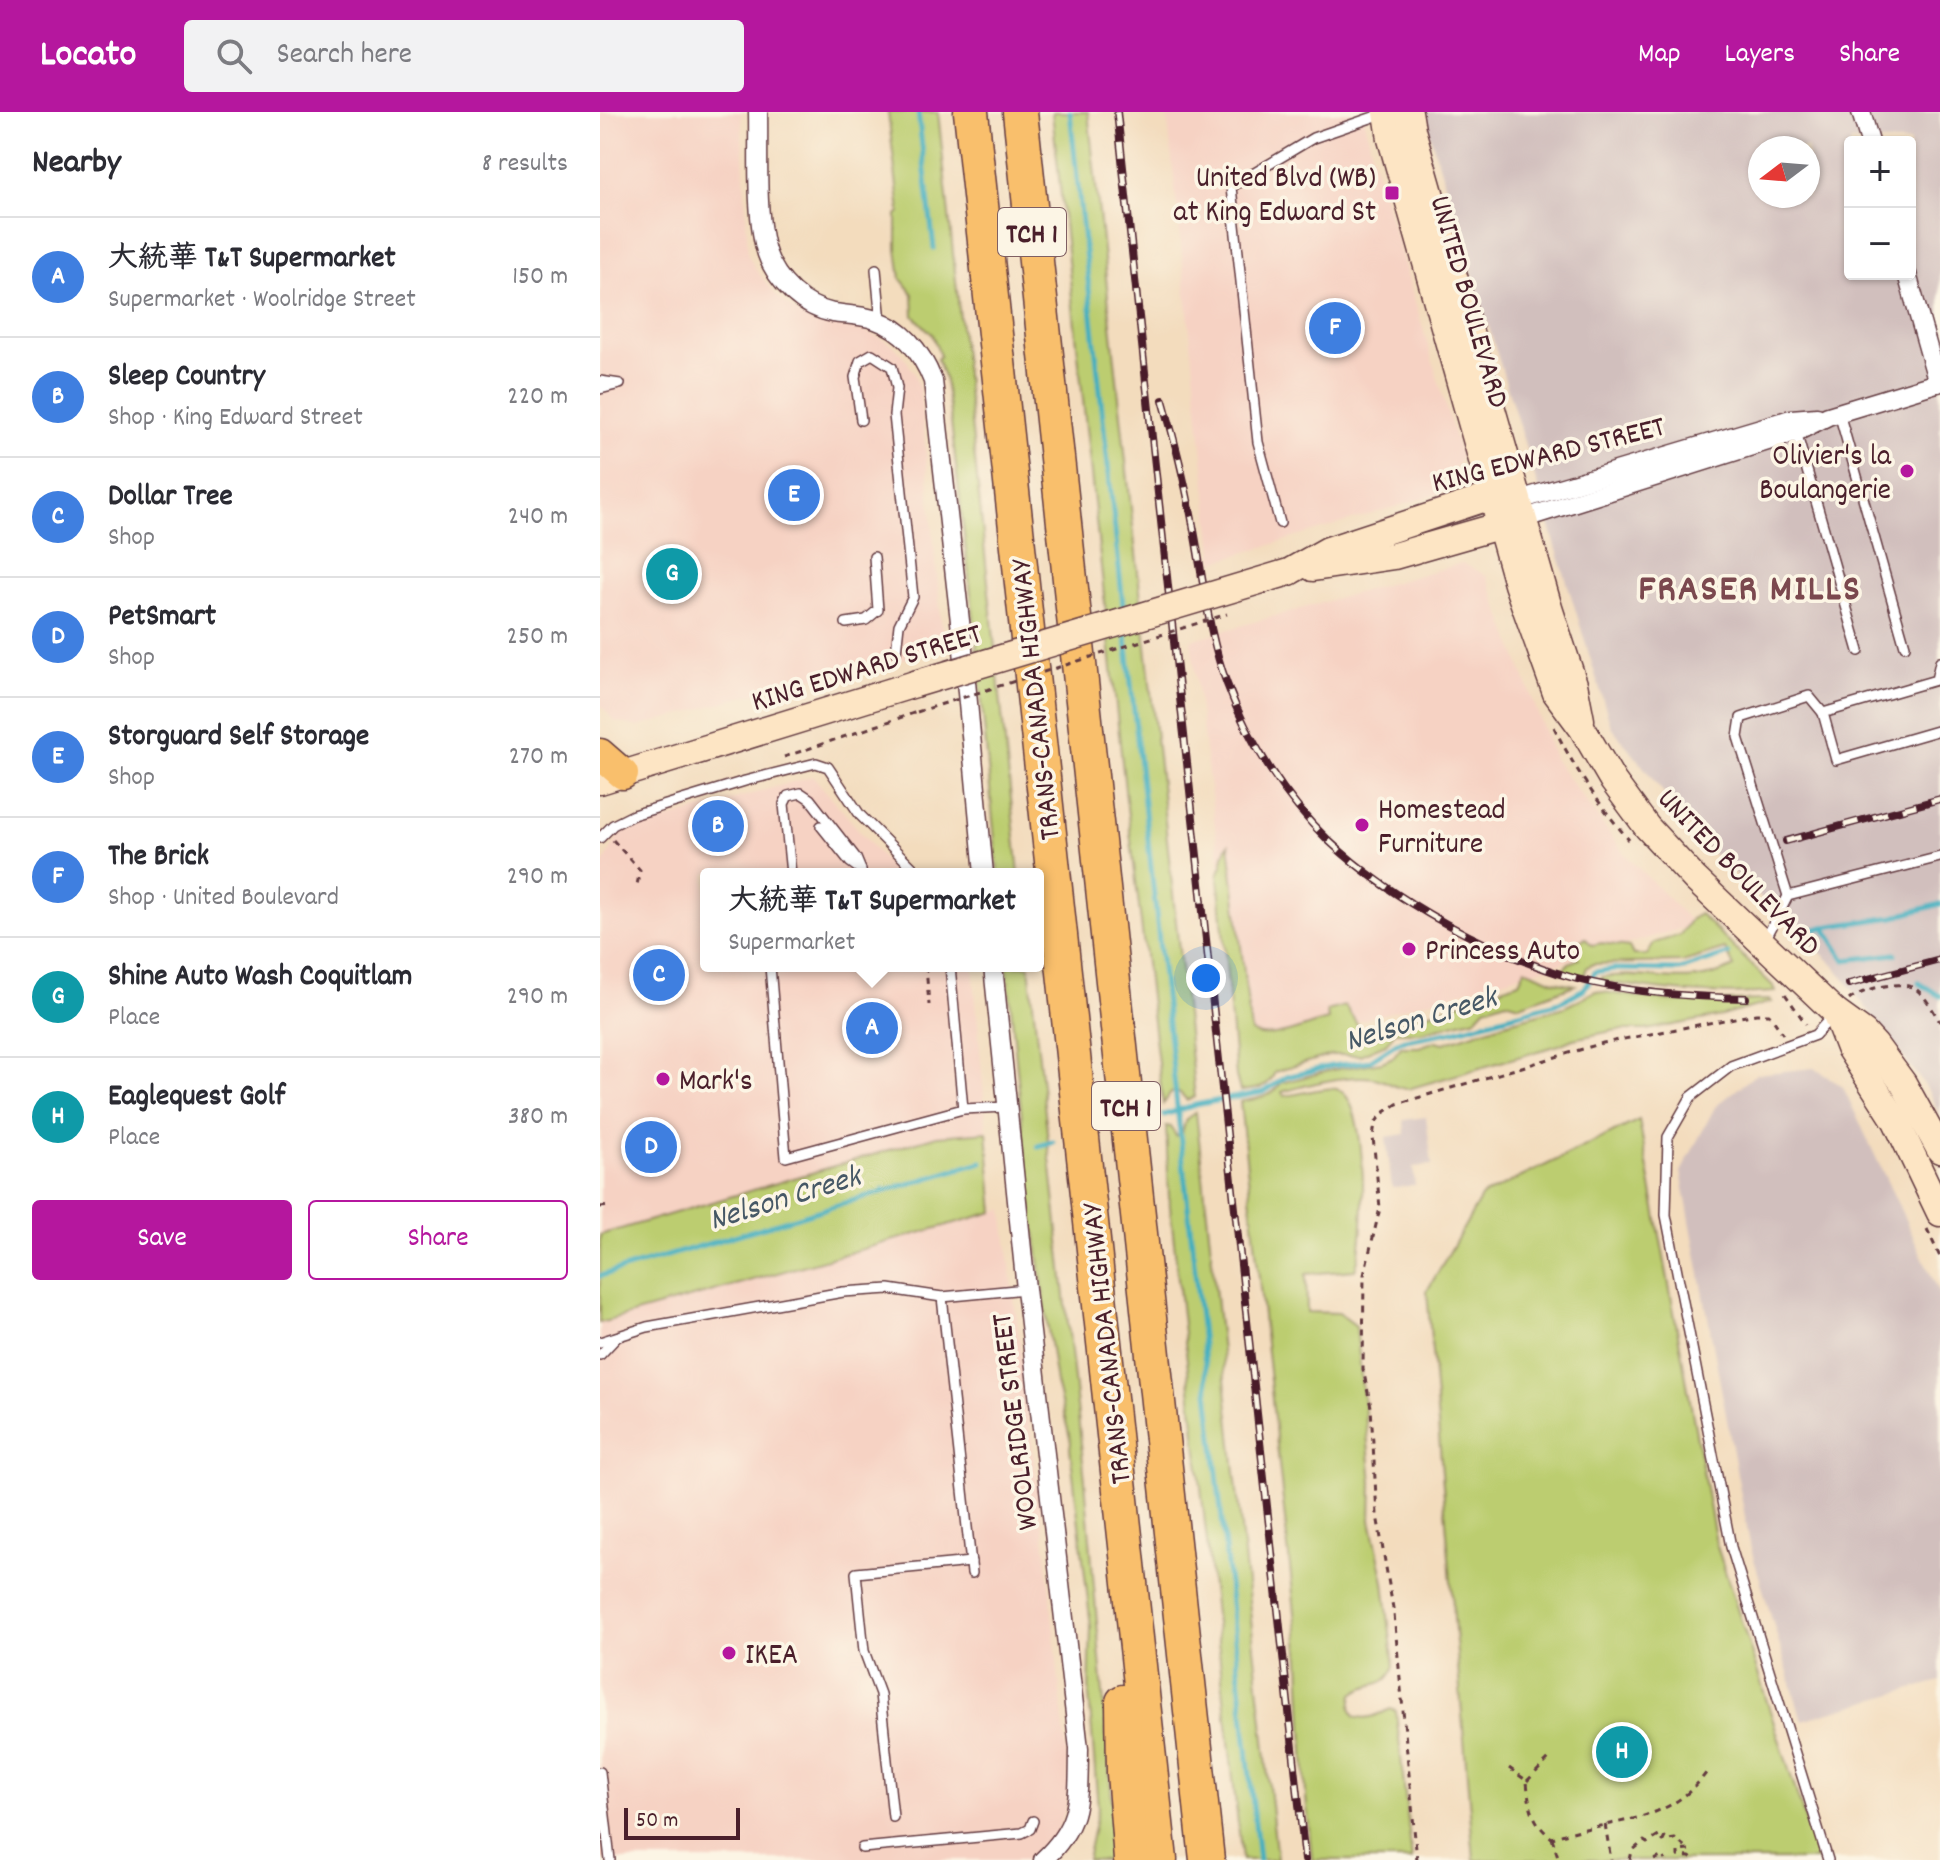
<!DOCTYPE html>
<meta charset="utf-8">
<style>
:root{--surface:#fff;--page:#f2f2f3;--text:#2b2b33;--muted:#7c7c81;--line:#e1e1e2;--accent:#b5179e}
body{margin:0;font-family:Dekko,"LXGW WenKai TC",sans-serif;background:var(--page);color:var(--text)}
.controls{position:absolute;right:24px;top:24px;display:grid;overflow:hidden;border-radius:8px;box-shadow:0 2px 6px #0004}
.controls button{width:72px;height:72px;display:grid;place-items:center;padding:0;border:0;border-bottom:2px solid var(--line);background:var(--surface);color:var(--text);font:40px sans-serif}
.compass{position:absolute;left:1148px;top:24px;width:72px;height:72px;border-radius:50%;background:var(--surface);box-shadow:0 2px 6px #0004;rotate:254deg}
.scale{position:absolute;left:24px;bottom:20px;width:116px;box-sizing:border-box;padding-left:8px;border:4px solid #4a1f2b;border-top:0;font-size:22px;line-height:28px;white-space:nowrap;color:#4a1f2b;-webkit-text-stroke:6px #fcf5e5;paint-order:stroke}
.you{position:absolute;left:606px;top:866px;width:28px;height:28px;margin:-20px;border:6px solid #fff;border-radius:50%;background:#1a73e8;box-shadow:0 0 0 12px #1a73e833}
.badge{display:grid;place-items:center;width:52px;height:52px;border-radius:50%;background:var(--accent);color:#fff;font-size:26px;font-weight:700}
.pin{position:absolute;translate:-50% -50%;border:4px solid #fff;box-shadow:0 2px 8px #0006}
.popup{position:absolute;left:100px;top:756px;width:344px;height:104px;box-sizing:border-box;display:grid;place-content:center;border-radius:8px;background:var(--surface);filter:drop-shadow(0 2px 6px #0005);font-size:26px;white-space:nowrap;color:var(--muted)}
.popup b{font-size:30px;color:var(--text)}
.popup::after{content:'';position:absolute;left:50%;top:100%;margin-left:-16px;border:16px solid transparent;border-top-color:var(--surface)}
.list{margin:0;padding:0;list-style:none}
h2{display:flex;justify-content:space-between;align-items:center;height:104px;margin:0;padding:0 32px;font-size:34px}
h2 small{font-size:26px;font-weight:400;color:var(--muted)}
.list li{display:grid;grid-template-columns:52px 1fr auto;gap:24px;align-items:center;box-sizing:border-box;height:120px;padding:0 32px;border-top:2px solid var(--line)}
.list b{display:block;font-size:30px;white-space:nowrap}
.list p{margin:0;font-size:26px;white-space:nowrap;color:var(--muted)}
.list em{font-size:26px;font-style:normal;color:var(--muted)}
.actions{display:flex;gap:16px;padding:24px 32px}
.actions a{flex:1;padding:18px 0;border:2px solid var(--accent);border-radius:8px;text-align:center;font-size:28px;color:var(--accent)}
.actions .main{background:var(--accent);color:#fff}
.icon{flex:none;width:44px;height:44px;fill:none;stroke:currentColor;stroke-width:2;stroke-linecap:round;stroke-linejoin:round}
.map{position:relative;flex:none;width:1340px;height:1748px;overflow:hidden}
header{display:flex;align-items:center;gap:48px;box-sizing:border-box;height:112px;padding:0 40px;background:var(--accent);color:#fff}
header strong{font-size:38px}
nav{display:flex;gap:44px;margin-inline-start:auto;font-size:28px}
.search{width:560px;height:72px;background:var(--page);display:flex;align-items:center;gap:20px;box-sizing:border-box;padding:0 28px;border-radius:8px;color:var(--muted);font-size:30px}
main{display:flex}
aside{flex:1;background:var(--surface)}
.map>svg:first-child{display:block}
</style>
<header>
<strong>Locato</strong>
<div class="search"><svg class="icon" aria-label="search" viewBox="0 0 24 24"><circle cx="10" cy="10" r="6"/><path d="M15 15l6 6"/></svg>Search here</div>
<nav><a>Map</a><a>Layers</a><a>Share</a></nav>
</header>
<main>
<aside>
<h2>Nearby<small>8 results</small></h2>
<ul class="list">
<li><span class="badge" style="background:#3f7fe0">A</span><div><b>大統華 T&amp;T Supermarket</b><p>Supermarket · Woolridge Street</p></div><em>150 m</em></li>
<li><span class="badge" style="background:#3f7fe0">B</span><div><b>Sleep Country</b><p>Shop · King Edward Street</p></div><em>220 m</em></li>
<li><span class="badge" style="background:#3f7fe0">C</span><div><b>Dollar Tree</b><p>Shop</p></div><em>240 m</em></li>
<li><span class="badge" style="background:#3f7fe0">D</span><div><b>PetSmart</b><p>Shop</p></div><em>250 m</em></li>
<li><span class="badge" style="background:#3f7fe0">E</span><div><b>Storguard Self Storage</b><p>Shop</p></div><em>270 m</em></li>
<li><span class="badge" style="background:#3f7fe0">F</span><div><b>The Brick</b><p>Shop · United Boulevard</p></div><em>290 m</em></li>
<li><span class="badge" style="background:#0f9aa8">G</span><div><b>Shine Auto Wash Coquitlam</b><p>Place</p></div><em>290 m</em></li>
<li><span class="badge" style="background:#0f9aa8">H</span><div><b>Eaglequest Golf</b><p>Place</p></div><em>380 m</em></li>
</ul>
<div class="actions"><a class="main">Save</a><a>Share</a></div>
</aside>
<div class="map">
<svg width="1340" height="1748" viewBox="0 0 1340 1748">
<rect width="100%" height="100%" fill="#fcf5e5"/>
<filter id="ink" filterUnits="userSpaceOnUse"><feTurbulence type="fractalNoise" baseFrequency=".0125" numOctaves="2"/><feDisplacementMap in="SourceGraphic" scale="16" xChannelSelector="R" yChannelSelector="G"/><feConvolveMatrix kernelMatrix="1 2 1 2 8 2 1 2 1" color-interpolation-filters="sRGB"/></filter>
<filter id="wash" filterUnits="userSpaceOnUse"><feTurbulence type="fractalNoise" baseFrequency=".006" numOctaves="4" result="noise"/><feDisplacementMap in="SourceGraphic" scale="32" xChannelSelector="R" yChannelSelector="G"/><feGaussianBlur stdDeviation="1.8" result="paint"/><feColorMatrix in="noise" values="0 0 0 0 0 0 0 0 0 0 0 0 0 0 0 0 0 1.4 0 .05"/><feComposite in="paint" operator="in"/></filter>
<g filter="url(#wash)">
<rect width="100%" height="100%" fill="#f3dcbd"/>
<g fill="#f6d2c3">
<polygon points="0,0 141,0 148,143 157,159 176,183 196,200 213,209 262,218 278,225 293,233 305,246 314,261 320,278 344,539 201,568 38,615 14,609 0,592"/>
<polygon points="567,0 763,0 775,53 861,346 841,381 614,450"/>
<polygon points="862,451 887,464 955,648 1024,741 1094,813 644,942 591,528"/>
<polygon points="213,664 296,762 106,762 106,854 373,854 387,1020 337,1024 0,1123 0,758 20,721"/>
<polygon points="403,1097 446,1441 469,1667 466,1696 457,1720 433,1748 0,1748 0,1211"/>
</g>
<g fill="#d1bfbd" fill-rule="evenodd">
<path d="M823,0H1340V1003L1326,975L1234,853L1108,737L1011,614ZM1250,30H1310V162H1250ZM1160,36H1208V84H1160Z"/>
<polygon points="1214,956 1243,975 1340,1182 1340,1569 1202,1608 1151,1437 1081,1060 1115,995 1156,962"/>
<polygon points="826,1005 832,1053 813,1055 815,1073 792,1076 786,1025 805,1022 804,1008"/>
</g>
<g fill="#bccd70" stroke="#83764e" stroke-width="2">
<polygon points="288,0 338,0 419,762 398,762 375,517 350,302 345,268 337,247 340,244 332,222 314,204 313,182 301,167 297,137 297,103 300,100"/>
<polygon points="452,0 488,0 595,985 587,988 579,980 571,981 563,992 526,687"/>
<path d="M629,732L651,920C672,931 705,913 728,908L727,899L745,894C755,907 759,922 776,925L786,913L838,898L919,870L925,857L954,869L975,873L920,893L906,889L885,896L876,906L821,920H795L786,932L760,943H731L675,960C668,977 658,977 640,979L636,964L618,762C625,752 622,740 629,732Z"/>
<path d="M1100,802L1173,874L1175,880C1115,885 1060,879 1002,869V865C1050,858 1085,879 1134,855L1125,837L1083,850L993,852L987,855L984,864L960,860L969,851L979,847L968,836L985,826L992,833L1002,831L1029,835L1033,843H1047L1054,831L1080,823L1091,807Z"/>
<polygon points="407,854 429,854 485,1368 517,1748 487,1748 498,1696 489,1583 491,1515 470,1336 471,1330 456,1271 449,1224 427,1059"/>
<path d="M995,879L1080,890L1169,888L1171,890L1122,904L1046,918H1017L973,927L959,933L808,977C796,977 789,970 778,967C754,960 706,973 682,980L684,984C697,983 729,973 739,978C770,992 766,1130 755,1158L706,1162L707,1200L739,1201L756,1214L772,1370L771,1408L784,1470L794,1555C786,1578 770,1568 753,1582L751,1595L755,1604C768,1609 779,1602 791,1597L796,1599L812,1748H712L706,1685L700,1547L640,990C657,986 671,987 681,971L732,958L782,950L793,945L801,935H819L836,929L844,931L905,911L965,895Z"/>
<polygon points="596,1000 677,1748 642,1748 569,1085 566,1014 571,1015 576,1024 582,1021 586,1007"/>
<polygon points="1039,1008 1116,1431 1218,1748 874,1748 827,1179 882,1084"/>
<polygon points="387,1020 394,1100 0,1211 0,1123 337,1024"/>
</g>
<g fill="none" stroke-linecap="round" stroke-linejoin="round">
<g stroke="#41aebf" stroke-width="5">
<polyline points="318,0 334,136"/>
<polyline points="470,0 524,502"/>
<polyline points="525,516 659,1748"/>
<polyline points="1224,815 1245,848 1295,842"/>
<polyline points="1201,821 1224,815 1294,805 1340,792"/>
<polyline points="1319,871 1340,884"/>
<polyline points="564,1003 595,993 664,980 686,965 731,954 769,949 800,929 854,919 960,890 984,877 995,860 1014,857 1080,858 1128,842"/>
<polyline points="438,1034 453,1030"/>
<polyline points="0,1164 382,1050"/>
</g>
</g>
</g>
<g filter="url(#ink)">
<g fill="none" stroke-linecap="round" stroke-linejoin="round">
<defs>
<g id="lane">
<polyline points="276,157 281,210"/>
<polyline points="0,269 20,272 0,277"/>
<polyline points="1239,301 1305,534"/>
<polyline points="261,308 255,265 260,249 272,242 292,255 297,276 294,303 313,485 299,513 296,540"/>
<polyline points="1196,320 1259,539"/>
<polyline points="680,411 658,330 631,75 713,26 785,1"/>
<polyline points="246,511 266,508 278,498 274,445"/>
<polyline points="1223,601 1236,648 1340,618"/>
<polyline points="221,714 250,750 261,758"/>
<polyline points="0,726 13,713 33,703 145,669 216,651 228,655 260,703 319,762"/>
<polyline points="191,762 184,692 188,684 201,681 210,687 256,746 261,758"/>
<polyline points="1188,784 1138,625 1141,606 1209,584 1223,601 1336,568 1340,550"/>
<polyline points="1165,828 1188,784 1340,745"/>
<polyline points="170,854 186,1045 363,997 406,995"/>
<polyline points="350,854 363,997"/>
<polyline points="342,1185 372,1461"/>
<polyline points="0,1230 47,1215 243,1180 289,1177 342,1185 426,1177"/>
<polyline points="0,1243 17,1225"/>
<polyline points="0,1660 10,1748"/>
<polyline points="293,1705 280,1582 264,1539 256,1461 371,1450"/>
<polyline points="262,1736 422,1721 430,1717 433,1709"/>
<polyline points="1228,1748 1131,1435 1066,1103 1068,1025 1091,985 1131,954 1215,923 1233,903"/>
</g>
<g id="street">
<path d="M158,0C159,39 155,107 167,142C177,170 203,195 233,201C247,203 262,203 276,208C305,218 322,241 333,269L362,527L384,762"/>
<polyline points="1261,0 1270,30"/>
<polyline points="1307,162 1338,271"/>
<polyline points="919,388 1191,307 1217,305"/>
<polyline points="925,406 1196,320 1228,304 1340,270"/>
<path d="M393,854L426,1177L479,1637C478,1686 482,1712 443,1748"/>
</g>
<g id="secondary">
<polyline points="787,0 791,27 917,472 956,581 982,616 1013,669 1047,715 1095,767 1235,900 1264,921 1275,933 1303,971 1340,1038"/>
<polyline points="809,0 812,18 949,496 974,572 981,608"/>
<polyline points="713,456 794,444 916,409"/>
<polyline points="689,460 728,438 892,384 908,386"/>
<polyline points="0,669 315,572"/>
<polyline points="1235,900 1249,936 1296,1009 1340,1101"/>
</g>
<polyline id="primary" points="0,642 23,662"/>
<g id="highway">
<polyline points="371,0 560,1748"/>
<polyline points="420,0 607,1748"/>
<polyline points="523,1590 524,1661 531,1748"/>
</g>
</defs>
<use href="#lane" stroke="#633b41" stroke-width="12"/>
<use href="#street" stroke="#633b41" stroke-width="21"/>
<use href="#secondary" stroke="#633b41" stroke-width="29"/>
<use href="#primary" stroke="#633b41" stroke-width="33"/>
<use href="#highway" stroke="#633b41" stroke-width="37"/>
<g stroke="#633b41" stroke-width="3" stroke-dasharray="6 6" stroke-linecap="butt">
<path d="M954,615C973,655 1000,694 1029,728"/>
<polyline points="184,645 317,600"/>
<polyline points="13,728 40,758 37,773"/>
<polyline points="326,854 329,893"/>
<polyline points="1185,882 1206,912"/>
<path d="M1249,888C1262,877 1303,866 1317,878C1326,885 1334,900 1340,910"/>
<polyline points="0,1095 11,1094"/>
<polyline points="1327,1117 1340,1145"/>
<path d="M909,1656L927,1669C929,1694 932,1711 952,1726C1009,1706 1067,1715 1106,1661"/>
<polyline points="927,1669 949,1647"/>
<polyline points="1005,1712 1011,1748"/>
<polyline points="952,1726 959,1748"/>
<polyline points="1089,1738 1078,1739 1078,1744 1090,1745 1093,1748"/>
<polyline points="817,1748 794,1502 777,1403 771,1295 763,1257 764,1163 780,1096 773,1025 775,1011 782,1002 797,992 1003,931 1156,902 1169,902 1183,922"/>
<polyline points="1030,1748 1032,1739 1044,1729 1047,1731 1059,1724 1065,1725 1063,1729 1075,1727 1089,1738"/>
<polyline points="1054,1748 1063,1744 1065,1748"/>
</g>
<use href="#lane" stroke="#fff" stroke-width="9"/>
<use href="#street" stroke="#fff" stroke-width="18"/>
<use href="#secondary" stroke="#fde5c4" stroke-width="26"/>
<use href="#primary" stroke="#f9bf6c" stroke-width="30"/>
<use href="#highway" stroke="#f9bf6c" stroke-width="34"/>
<defs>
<g id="rail">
<polyline points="517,0 705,1748"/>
<path d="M563,288C576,333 587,378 595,424C604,473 609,525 627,572C648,629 685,687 729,729C792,788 894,844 977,867C1032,881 1089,885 1146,886"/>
<polyline points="1186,729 1340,687"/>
<polyline points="1249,872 1340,848"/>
</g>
</defs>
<use href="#rail" stroke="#4a1f2b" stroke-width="8"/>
<use href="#rail" stroke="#fcf5e5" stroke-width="5" stroke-dasharray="15" stroke-linecap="butt"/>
<defs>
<polyline id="secondary-bridge" points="315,572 689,460"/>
</defs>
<use href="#secondary-bridge" stroke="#633b41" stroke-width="29" stroke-linecap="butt"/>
<polyline stroke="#633b41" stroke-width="3" stroke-dasharray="6 6" stroke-linecap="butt" points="317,600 627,502"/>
<use href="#secondary-bridge" stroke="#fde5c4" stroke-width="26"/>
</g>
</g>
<g fill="#b5179e" stroke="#fcf5e5" stroke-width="3">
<rect x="784" y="73" width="16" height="16" rx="4"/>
<circle cx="1307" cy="359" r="8"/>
<circle cx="762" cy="713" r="8"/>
<circle cx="809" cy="837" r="8"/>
<circle cx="63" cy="967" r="8"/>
<circle cx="129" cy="1541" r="8"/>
</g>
<g text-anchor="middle" stroke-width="7" stroke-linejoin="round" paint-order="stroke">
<g fill="#fcf5e5" stroke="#7f5f63" stroke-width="2">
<rect x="398" y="96" width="68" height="48" rx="6"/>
<rect x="492" y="970" width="68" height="48" rx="6"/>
</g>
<g font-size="28" font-weight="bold" fill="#4a1f2b">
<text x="432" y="130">TCH 1</text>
<text x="526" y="1004">TCH 1</text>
</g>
<g font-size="30" fill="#4a1f2b" stroke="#fcf5e5" text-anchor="start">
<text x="776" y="74" text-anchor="end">United Blvd (WB)<tspan x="776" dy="34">at King Edward St</tspan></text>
<text x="1291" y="352" text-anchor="end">Olivier's la<tspan x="1291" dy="34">Boulangerie</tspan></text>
<text x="778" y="706">Homestead<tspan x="778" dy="34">Furniture</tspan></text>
<text x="825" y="847">Princess Auto</text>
<text x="79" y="977">Mark's</text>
<text x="145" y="1551">IKEA</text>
</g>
<g font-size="30" fill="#4a1f2b" stroke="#fcf5e5">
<text transform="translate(871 189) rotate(74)" y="10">UNITED BOULEVARD</text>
<text transform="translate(948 341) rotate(-14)" y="10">KING EDWARD STREET</text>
<text transform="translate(266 554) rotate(-17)" y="10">KING EDWARD STREET</text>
<text transform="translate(434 588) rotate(-96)" y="10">TRANS-CANADA HIGHWAY</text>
<text transform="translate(1140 759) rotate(46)" y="10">UNITED BOULEVARD</text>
<text transform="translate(505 1232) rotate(-96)" y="10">TRANS-CANADA HIGHWAY</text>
<text transform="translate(413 1310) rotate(-97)" y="10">WOOLRIDGE STREET</text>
</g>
<g font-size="32" font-style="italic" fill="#465866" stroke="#fcf5e5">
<text transform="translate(820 905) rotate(-17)" y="11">Nelson Creek</text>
<text transform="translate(184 1084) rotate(-17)" y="11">Nelson Creek</text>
</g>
<g font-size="38" font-weight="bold" letter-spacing="2" fill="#7b484e" stroke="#fcf5e5">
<text x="1150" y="487">FRASER MILLS</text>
</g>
</g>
</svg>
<div class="controls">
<button>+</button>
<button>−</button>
</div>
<svg class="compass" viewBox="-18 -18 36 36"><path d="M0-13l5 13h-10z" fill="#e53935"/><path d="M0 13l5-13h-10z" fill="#7c7c81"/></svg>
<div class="scale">50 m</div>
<div class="you"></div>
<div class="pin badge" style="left:272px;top:916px;background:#3f7fe0">A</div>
<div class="popup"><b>大統華 T&amp;T Supermarket</b>Supermarket</div>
<div class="pin badge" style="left:118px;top:714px;background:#3f7fe0">B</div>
<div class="pin badge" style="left:59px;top:863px;background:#3f7fe0">C</div>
<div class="pin badge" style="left:51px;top:1035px;background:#3f7fe0">D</div>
<div class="pin badge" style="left:194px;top:383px;background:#3f7fe0">E</div>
<div class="pin badge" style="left:735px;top:216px;background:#3f7fe0">F</div>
<div class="pin badge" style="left:72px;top:462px;background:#0f9aa8">G</div>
<div class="pin badge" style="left:1022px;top:1640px;background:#0f9aa8">H</div>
</div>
</main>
